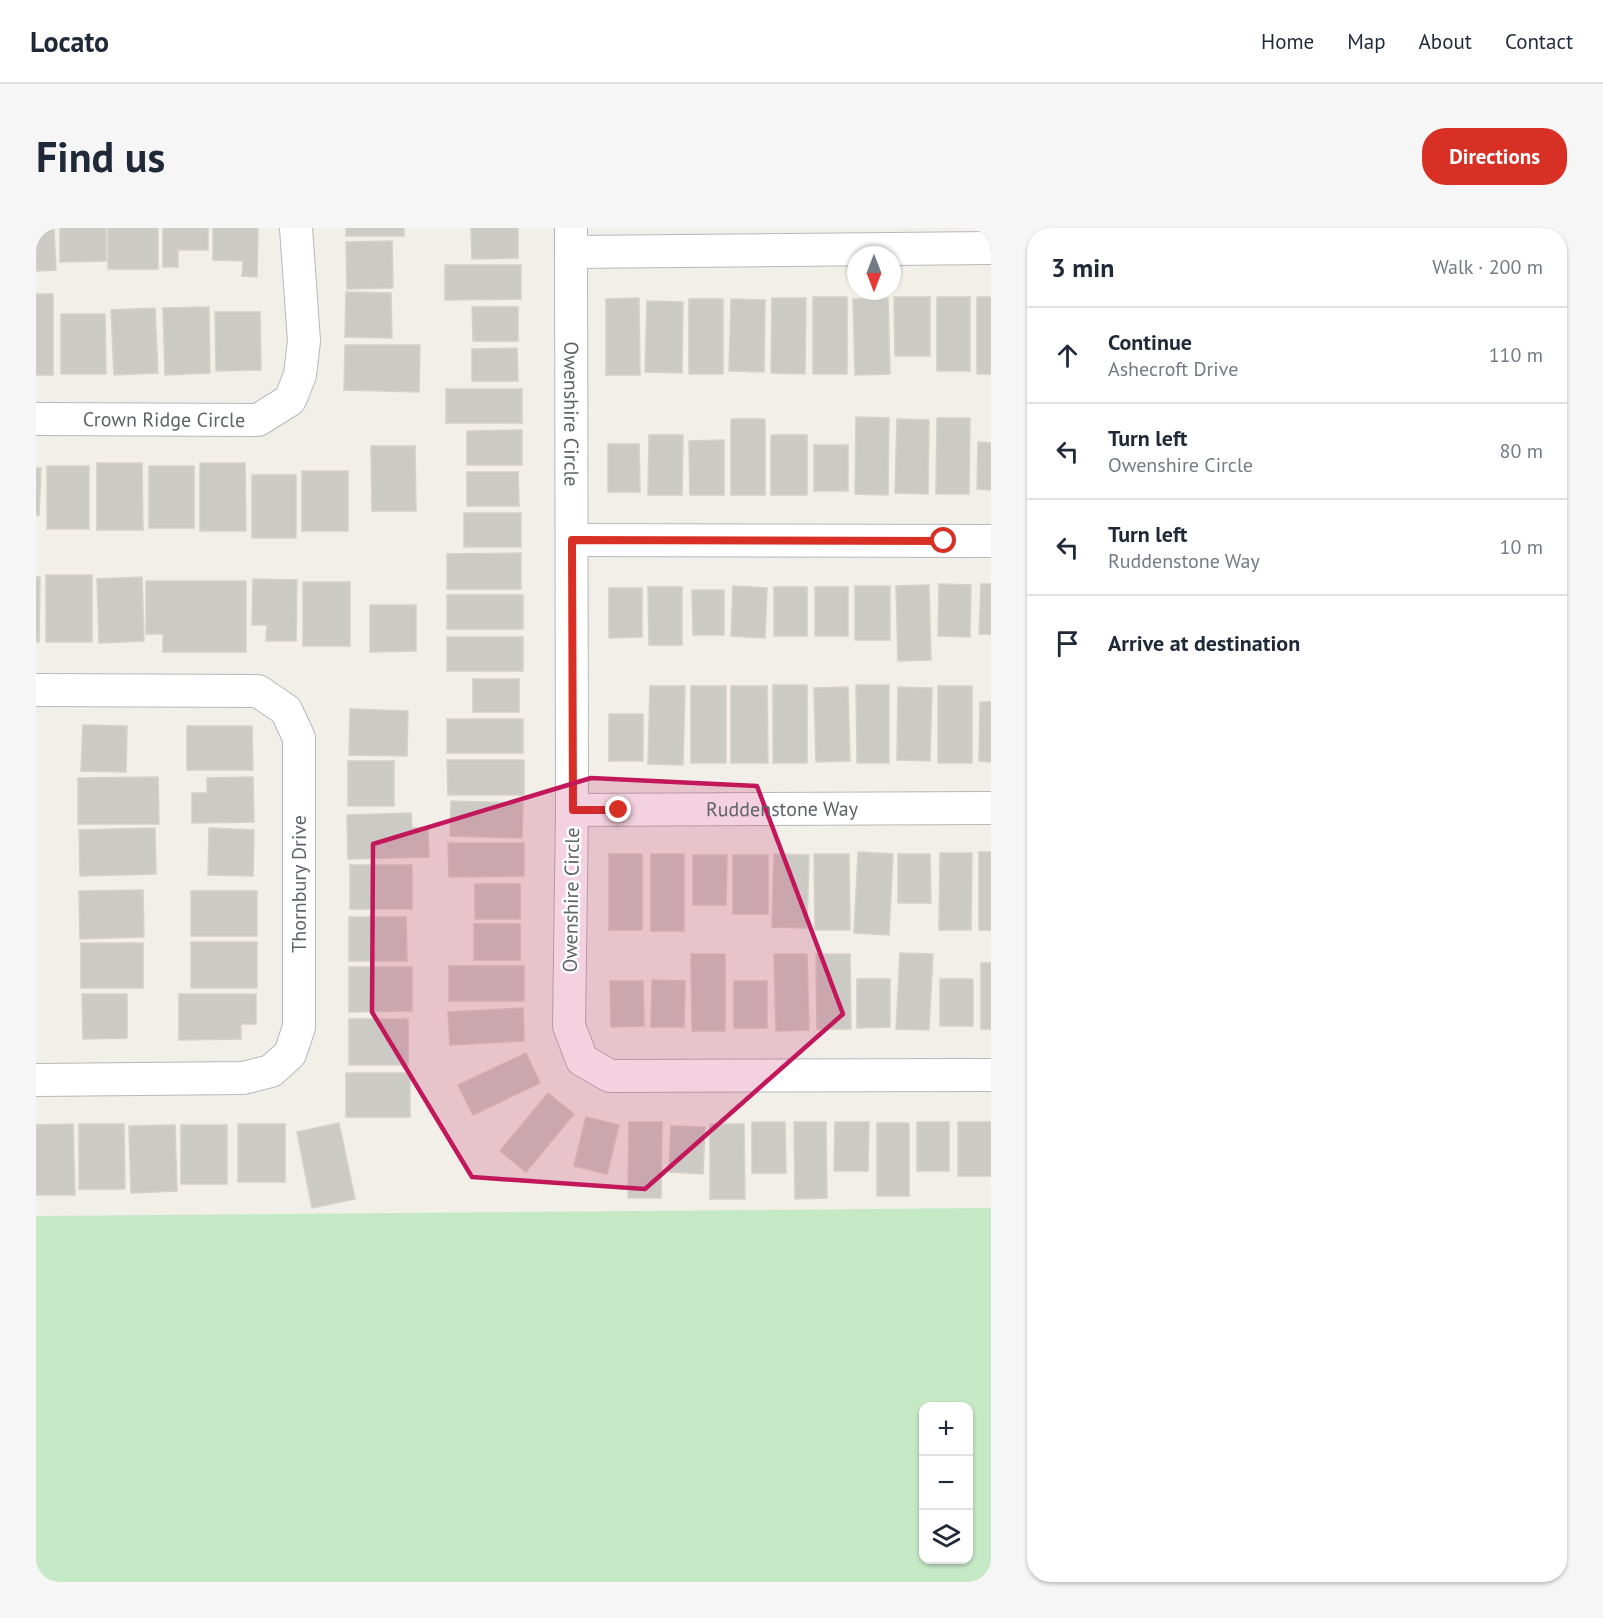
<!DOCTYPE html>
<meta charset="utf-8">
<style>
:root{--surface:#fff;--page:#f6f6f7;--text:#1f2937;--muted:#747a83;--line:#e0e1e3;--accent:#d93025}
body{margin:0;font-family:"PT Sans",sans-serif;background:var(--page);color:var(--text)}
.controls{position:absolute;right:18px;bottom:18px;display:grid;overflow:hidden;border-radius:12px;box-shadow:0 2px 4px #0004}
.controls button{width:54px;height:54px;display:grid;place-items:center;padding:0;border:0;border-bottom:2px solid var(--line);background:var(--surface);color:var(--text);font:30px sans-serif}
.compass{position:absolute;left:811px;top:18px;width:54px;height:54px;border-radius:50%;background:var(--surface);box-shadow:0 2px 4px #0004;rotate:180deg}
.stop{position:absolute;width:18px;height:18px;margin:-14px;border:4px solid #d93025;border-radius:50%;background:#fff}
.stop.end{background:#d93025;border-color:#fff;box-shadow:0 2px 6px #0008}
.list{margin:0;padding:0;list-style:none}
h2{display:flex;justify-content:space-between;align-items:center;height:78px;margin:0;padding:0 24px;font-size:26px}
h2 small{font-size:20px;font-weight:400;color:var(--muted)}
.list li{display:grid;grid-template-columns:39px 1fr auto;gap:18px;align-items:center;box-sizing:border-box;height:96px;padding:0 24px;border-top:2px solid var(--line)}
.list b{display:block;font-size:22px;white-space:nowrap}
.list p{margin:0;font-size:20px;white-space:nowrap;color:var(--muted)}
.list em{font-size:20px;font-style:normal;color:var(--muted)}
.icon{flex:none;width:33px;height:33px;fill:none;stroke:currentColor;stroke-width:2;stroke-linecap:round;stroke-linejoin:round}
.map{position:relative;flex:none;width:955px;height:1354px;overflow:hidden;border-radius:24px}
header{display:flex;align-items:center;gap:36px;box-sizing:border-box;height:84px;padding:0 30px;background:var(--surface);border-bottom:2px solid var(--line)}
header strong{font-size:28px}
nav{display:flex;gap:33px;margin-inline-start:auto;font-size:21px}
.intro{display:flex;align-items:center;justify-content:space-between;box-sizing:border-box;height:144px;padding:0 36px}
h1{margin:0;font-size:42px}
.button{padding:15px 27px;border-radius:24px;background:var(--accent);color:#fff;font-size:21px;font-weight:700}
main{display:flex;gap:36px;padding:0 36px}
aside{flex:1;background:var(--surface);border-radius:24px;box-shadow:0 2px 4px #0004}
.map>svg:first-child{display:block}
</style>
<header>
<strong>Locato</strong>
<nav><a>Home</a><a>Map</a><a>About</a><a>Contact</a></nav>
</header>
<div class="intro"><h1>Find us</h1><a class="button">Directions</a></div>
<main>
<div class="map">
<svg width="955" height="1354" viewBox="0 0 955 1354">
<rect width="100%" height="100%" fill="#f1efe8"/>
<path fill="#c5e8c5" fill-rule="evenodd" d="M955,980V1354H0V988ZM888,1178H933V1332H888Z"/>
<g fill="#cccac5" stroke="#d6d1c6" stroke-width="1.5">
<polygon points="0,0 18,0 20,42 0,43"/>
<polygon points="24,0 70,0 70,33 24,34"/>
<rect x="72" y="0" width="50" height="41"/>
<polygon points="127,0 172,0 172,22 142,22 142,39 127,39"/>
<polygon points="177,0 222,0 221,49 206,48 207,33 177,32"/>
<rect x="310" y="0" width="58" height="8"/>
<polygon points="435,0 482,0 482,30 436,31"/>
<polygon points="356,13 357,60 311,61 310,14"/>
<polygon points="409,37 485,37 485,71 409,72"/>
<polygon points="310,64 355,65 356,110 309,109"/>
<rect x="0" y="66" width="17" height="81"/>
<rect x="777" y="69" width="34" height="77"/>
<polygon points="858,69 894,69 894,128 859,128"/>
<rect x="901" y="69" width="33" height="74"/>
<rect x="941" y="69" width="14" height="77"/>
<polygon points="603,70 604,147 570,147 570,71"/>
<polygon points="736,70 770,70 769,146 735,145"/>
<polygon points="852,70 854,146 819,147 817,71"/>
<rect x="653" y="71" width="34" height="75"/>
<polygon points="695,71 729,72 728,144 693,143"/>
<polygon points="611,73 647,74 646,145 609,144"/>
<polygon points="173,79 174,145 129,147 127,80"/>
<polygon points="436,79 482,79 482,113 437,113"/>
<polygon points="119,80 122,145 78,147 75,82"/>
<polygon points="179,84 224,84 225,142 180,143"/>
<polygon points="25,86 69,86 70,146 25,146"/>
<polygon points="309,117 384,117 383,164 308,162"/>
<polygon points="481,120 482,153 436,153 436,121"/>
<rect x="410" y="161" width="76" height="34"/>
<polygon points="820,189 853,190 852,267 819,266"/>
<polygon points="901,190 934,190 933,266 900,266"/>
<rect x="695" y="191" width="34" height="76"/>
<polygon points="861,191 893,192 892,266 859,265"/>
<polygon points="486,202 486,237 431,237 431,203"/>
<polygon points="613,207 647,207 646,267 612,267"/>
<rect x="735" y="207" width="36" height="60"/>
<polygon points="688,212 688,267 654,267 653,213"/>
<polygon points="942,214 955,215 955,262 941,261"/>
<polygon points="572,216 603,216 604,264 572,264"/>
<rect x="778" y="217" width="34" height="46"/>
<polygon points="335,218 379,218 380,283 336,283"/>
<polygon points="61,235 106,235 107,302 61,302"/>
<polygon points="164,235 209,235 210,303 164,303"/>
<rect x="11" y="238" width="42" height="63"/>
<rect x="113" y="238" width="45" height="62"/>
<polygon points="0,240 5,240 3,287 0,287"/>
<rect x="266" y="243" width="46" height="60"/>
<polygon points="431,244 482,244 483,278 431,278"/>
<rect x="216" y="247" width="44" height="63"/>
<rect x="428" y="285" width="57" height="34"/>
<polygon points="485,325 485,361 411,361 411,326"/>
<rect x="10" y="347" width="46" height="67"/>
<polygon points="0,349 4,349 3,414 0,414"/>
<polygon points="106,349 108,413 63,415 61,351"/>
<polygon points="217,351 261,352 260,413 230,413 231,397 216,397"/>
<polygon points="110,353 210,353 210,424 127,424 127,406 110,406"/>
<rect x="267" y="354" width="47" height="64"/>
<polygon points="903,356 935,357 934,409 902,408"/>
<polygon points="945,356 955,356 955,406 943,406"/>
<polygon points="893,357 895,432 862,433 860,358"/>
<polygon points="697,358 731,360 729,410 695,408"/>
<rect x="819" y="358" width="35" height="54"/>
<polygon points="612,359 646,359 646,417 613,417"/>
<rect x="738" y="359" width="33" height="49"/>
<rect x="779" y="359" width="33" height="49"/>
<polygon points="573,360 606,360 606,409 573,410"/>
<polygon points="656,362 688,362 688,407 657,407"/>
<rect x="411" y="367" width="76" height="34"/>
<polygon points="334,377 380,377 380,423 334,424"/>
<rect x="411" y="409" width="76" height="34"/>
<rect x="437" y="451" width="46" height="33"/>
<rect x="737" y="457" width="34" height="78"/>
<polygon points="820,457 853,457 853,535 821,535"/>
<polygon points="614,458 649,458 647,537 612,536"/>
<rect x="655" y="458" width="35" height="77"/>
<polygon points="695,458 731,458 732,535 695,535"/>
<rect x="902" y="458" width="34" height="77"/>
<polygon points="812,459 814,533 780,534 778,460"/>
<polygon points="862,459 896,460 894,533 861,532"/>
<polygon points="944,474 955,474 955,534 943,533"/>
<polygon points="314,481 372,483 371,528 313,527"/>
<rect x="573" y="486" width="34" height="47"/>
<rect x="411" y="491" width="76" height="34"/>
<polygon points="47,497 91,498 90,544 45,543"/>
<polygon points="151,498 216,498 217,542 151,542"/>
<polygon points="411,532 488,532 488,567 412,567"/>
<rect x="312" y="533" width="46" height="45"/>
<polygon points="122,549 123,596 42,596 42,550"/>
<polygon points="217,549 218,594 156,595 156,565 171,565 171,550"/>
<polygon points="415,573 487,575 486,610 414,608"/>
<polygon points="375,585 376,600 392,599 393,629 312,631 311,587"/>
<polygon points="119,600 120,646 44,648 43,602"/>
<polygon points="173,600 218,602 217,648 172,647"/>
<polygon points="412,615 488,615 488,648 413,649"/>
<polygon points="822,624 857,626 853,707 818,705"/>
<rect x="943" y="624" width="12" height="78"/>
<polygon points="904,625 936,625 935,702 903,702"/>
<rect x="573" y="626" width="33" height="76"/>
<rect x="615" y="626" width="33" height="77"/>
<polygon points="738,626 773,627 771,700 736,699"/>
<polygon points="778,626 813,626 814,702 779,702"/>
<polygon points="862,626 894,626 895,675 862,675"/>
<polygon points="657,627 691,627 690,677 657,677"/>
<rect x="697" y="627" width="35" height="59"/>
<rect x="314" y="637" width="62" height="44"/>
<rect x="439" y="656" width="45" height="35"/>
<polygon points="107,662 108,709 44,711 43,663"/>
<rect x="155" y="663" width="66" height="45"/>
<polygon points="313,689 370,689 371,733 313,733"/>
<rect x="438" y="696" width="46" height="36"/>
<rect x="155" y="714" width="66" height="46"/>
<rect x="45" y="715" width="62" height="45"/>
<polygon points="864,725 897,726 893,802 860,801"/>
<polygon points="655,726 689,726 689,803 656,803"/>
<polygon points="738,726 771,726 773,802 740,803"/>
<polygon points="780,726 814,726 815,801 781,801"/>
<rect x="945" y="735" width="10" height="66"/>
<rect x="413" y="738" width="75" height="35"/>
<polygon points="313,739 376,739 376,783 313,784"/>
<polygon points="821,751 854,751 854,799 821,800"/>
<rect x="904" y="751" width="33" height="47"/>
<polygon points="616,752 649,753 648,799 615,799"/>
<polygon points="574,753 607,753 608,798 575,799"/>
<rect x="698" y="753" width="33" height="47"/>
<polygon points="46,766 91,766 91,810 47,811"/>
<polygon points="143,766 220,766 220,796 205,796 205,811 143,812"/>
<polygon points="487,780 488,813 414,817 412,784"/>
<rect x="313" y="791" width="59" height="46"/>
<polygon points="490,825 504,855 437,887 422,857"/>
<rect x="310" y="845" width="64" height="44"/>
<polygon points="512,865 538,886 490,944 464,923"/>
<polygon points="550,889 583,897 571,946 538,938"/>
<polygon points="593,894 626,894 625,970 592,970"/>
<polygon points="716,894 749,894 750,945 716,945"/>
<polygon points="758,894 790,894 791,970 759,971"/>
<polygon points="799,894 833,894 832,943 798,943"/>
<rect x="881" y="894" width="32" height="49"/>
<rect x="922" y="894" width="33" height="54"/>
<polygon points="303,895 319,971 276,980 261,904"/>
<rect x="841" y="895" width="32" height="73"/>
<polygon points="37,896 39,967 0,967 0,897"/>
<polygon points="43,896 88,896 89,961 43,961"/>
<rect x="202" y="896" width="47" height="58"/>
<polygon points="674,896 708,896 709,971 674,971"/>
<polygon points="139,897 141,963 95,965 93,898"/>
<rect x="145" y="897" width="46" height="59"/>
<polygon points="635,898 669,899 667,946 633,944"/>
</g>
<g fill="none" stroke-linecap="round" stroke-linejoin="round">
<defs>
<g id="minor">
<path id="s1" d="M535,0L536,582L533,798L546,832L574,848L955,847"/>
<polyline points="535,24 955,20"/>
<path id="s2" d="M0,191L222,192L254,172L264,147L268,113L260,0"/>
<polyline points="536,312 955,313"/>
<polyline points="0,462 222,463 250,482 263,510 263,799 254,826 235,843 207,850 0,852"/>
<path id="s3" d="M536,582L955,580"/>
</g>
</defs>
<use href="#minor" stroke="#b5b8bc" stroke-width="34"/>
<use href="#minor" stroke="#fff" stroke-width="32"/>
</g>
<g fill="none" stroke-linecap="round" stroke-linejoin="round">
<polyline stroke="#d93025" stroke-width="8" points="583,582 537,582 536,312 908,313"/>
</g>
<path fill="#c2185b" fill-opacity="0.2" stroke="#c2185b" stroke-width="4.5" stroke-linejoin="round" d="M555,550L721,558L807,786L609,961L436,949L336,784L337,616Z"/>
<g text-anchor="middle" stroke-width="5" stroke-linejoin="round" paint-order="stroke">
<g font-size="20" fill="#5f6368" stroke="#fff">
<text dy="7" stroke="none"><textPath href="#s1" startOffset="186">Owenshire Circle</textPath></text>
<text dy="7" stroke="none"><textPath href="#s2" startOffset="128">Crown Ridge Circle</textPath></text>
<text dy="7" stroke="none"><textPath href="#s3" startOffset="210">Ruddenstone Way</textPath></text>
<text transform="translate(263 656) rotate(-90)" y="7">Thornbury Drive</text>
<text transform="translate(535 672) rotate(-89)" y="7">Owenshire Circle</text>
</g>
</g>
</svg>
<div class="controls">
<button>+</button>
<button>−</button>
<button><svg class="icon" aria-label="layers" viewBox="0 0 24 24"><path d="M12 4l9 5-9 5-9-5zM3 14l9 5 9-5"/></svg></button>
</div>
<svg class="compass" viewBox="-18 -18 36 36"><path d="M0-13l5 13h-10z" fill="#e53935"/><path d="M0 13l5-13h-10z" fill="#747a83"/></svg>
<div class="stop" style="left:908px;top:313px"></div>
<div class="stop end" style="left:583px;top:582px"></div>
</div>
<aside>
<h2>3 min<small>Walk · 200 m</small></h2>
<ul class="list">
<li><svg class="icon" aria-label="ahead" viewBox="0 0 24 24"><path d="M12 20V5M6 11l6-6 6 6"/></svg><div><b>Continue</b><p>Ashecroft Drive</p></div><em>110 m</em></li>
<li><svg class="icon" aria-label="left" viewBox="0 0 24 24"><path d="M17 20v-9H6M10 6l-5 5 5 5"/></svg><div><b>Turn left</b><p>Owenshire Circle</p></div><em>80 m</em></li>
<li><svg class="icon" aria-label="left" viewBox="0 0 24 24"><path d="M17 20v-9H6M10 6l-5 5 5 5"/></svg><div><b>Turn left</b><p>Ruddenstone Way</p></div><em>10 m</em></li>
<li><svg class="icon" aria-label="arrive" viewBox="0 0 24 24"><path d="M6 21V4h12l-3 4 3 4H6"/></svg><div><b>Arrive at destination</b></div></li>
</ul>
</aside>
</main>
